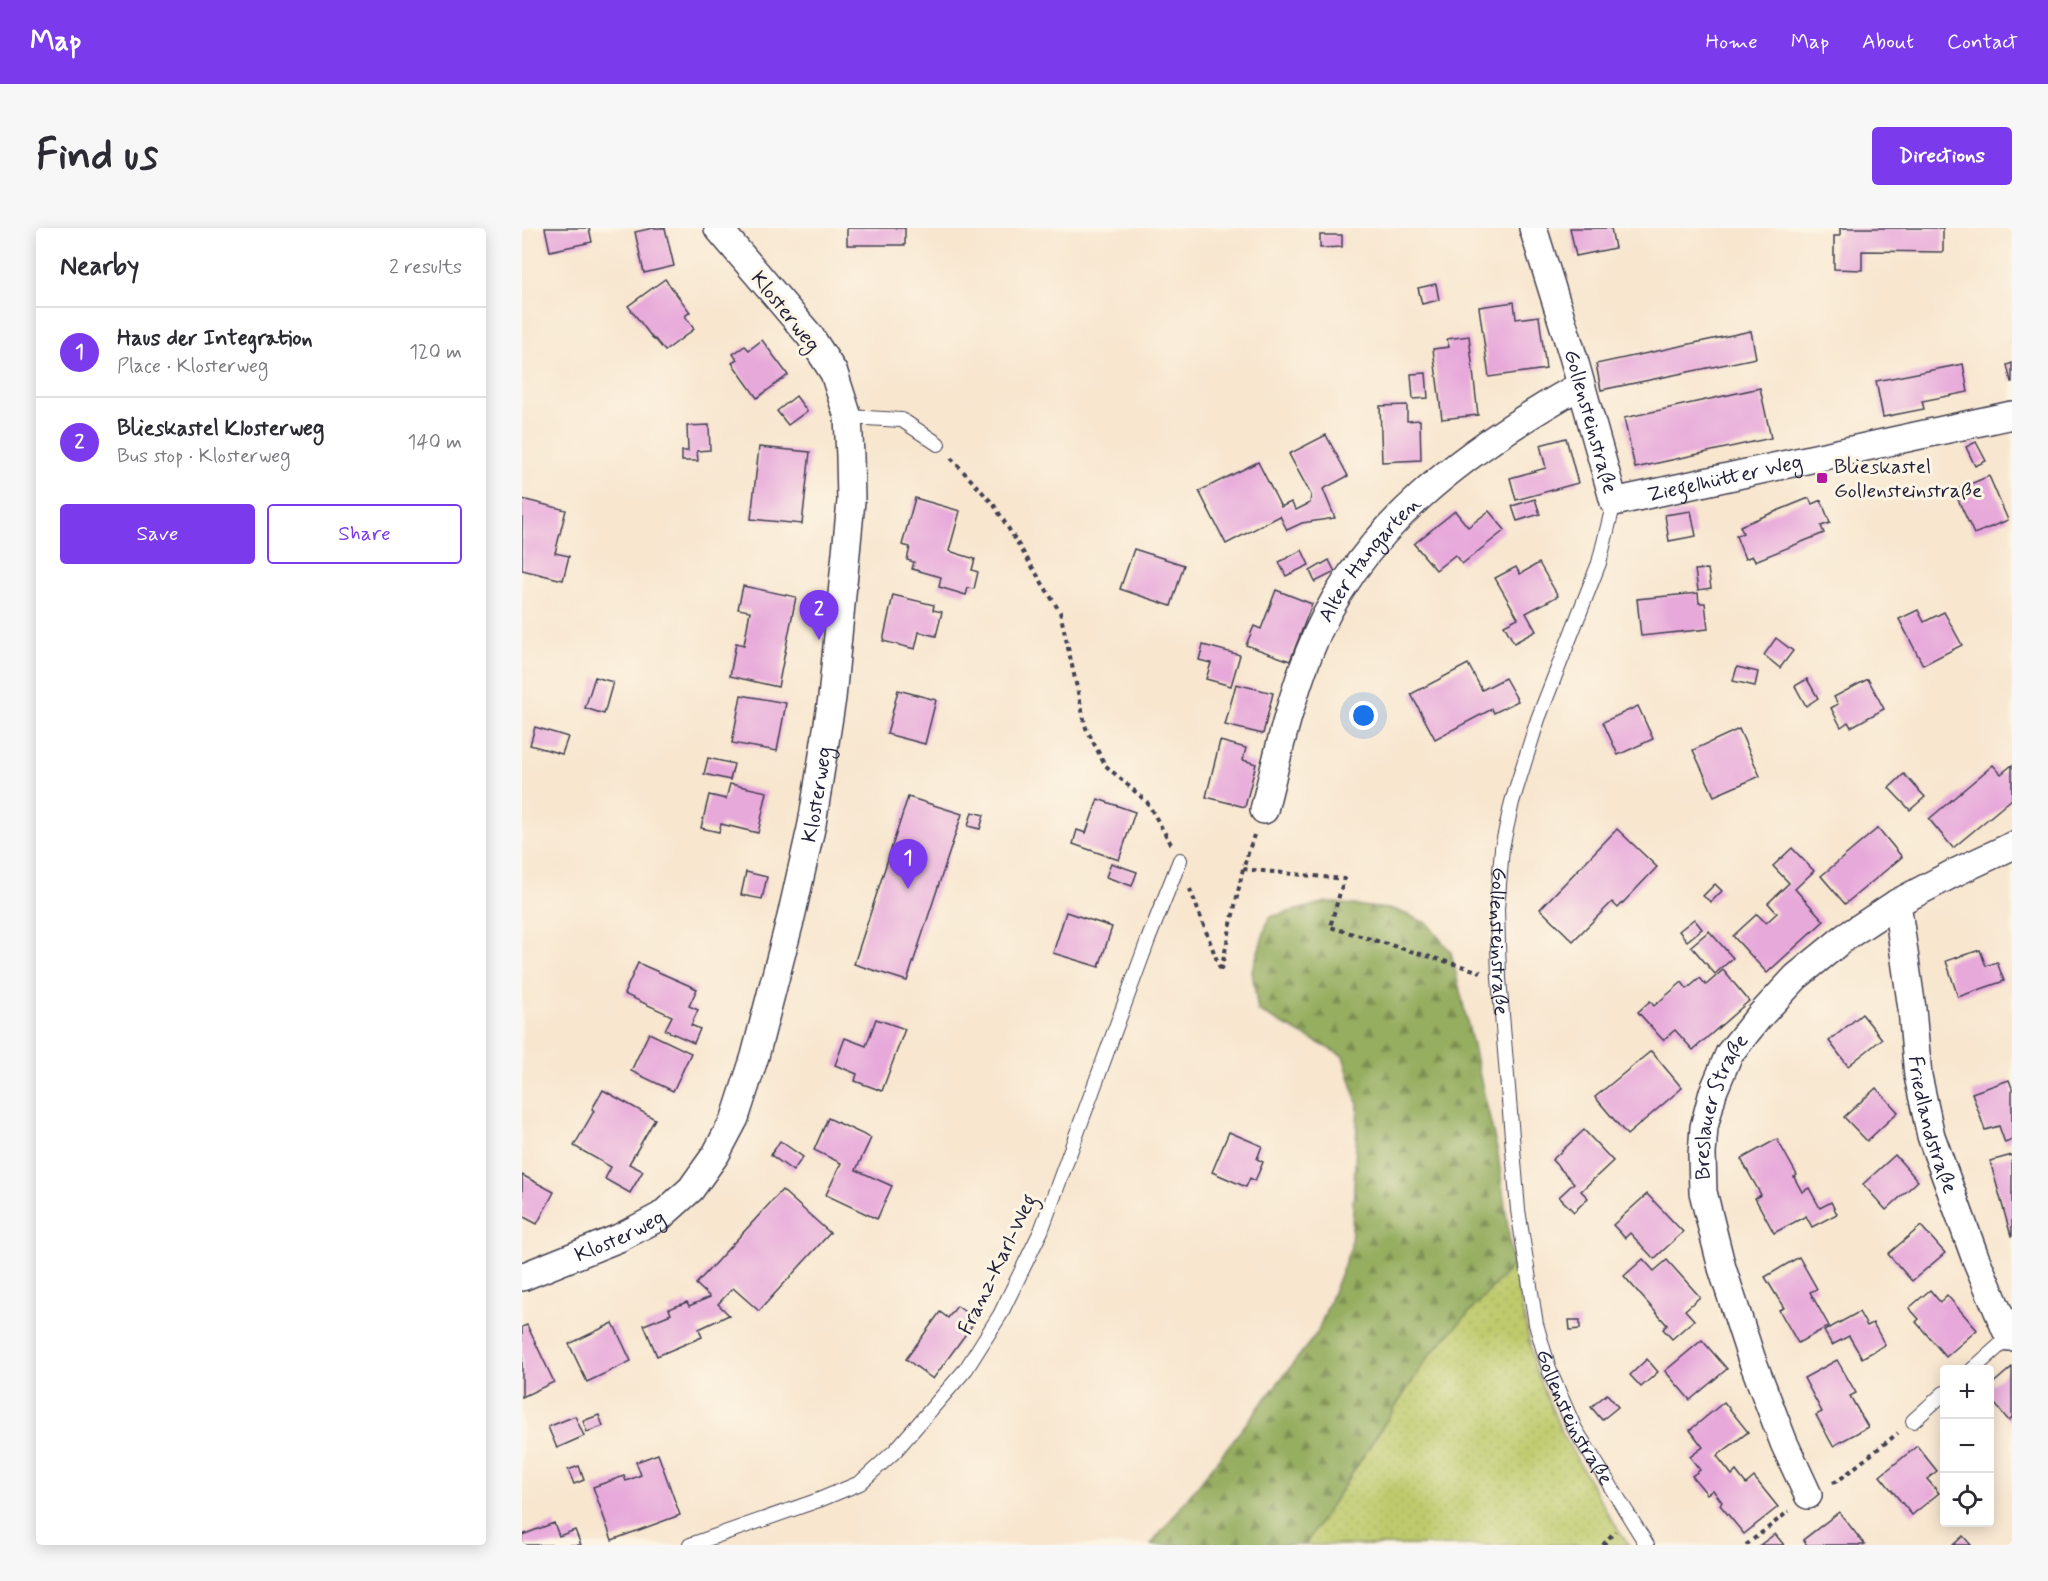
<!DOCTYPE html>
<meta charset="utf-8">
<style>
:root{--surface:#fff;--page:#f7f7f7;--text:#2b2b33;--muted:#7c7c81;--line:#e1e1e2;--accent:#7c3aed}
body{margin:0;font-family:Mynerve,sans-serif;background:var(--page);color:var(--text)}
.controls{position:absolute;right:18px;bottom:18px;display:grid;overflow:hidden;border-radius:6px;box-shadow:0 3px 15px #0003}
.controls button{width:54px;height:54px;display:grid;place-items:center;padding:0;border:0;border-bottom:2px solid var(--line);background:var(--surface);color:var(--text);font:30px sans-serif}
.you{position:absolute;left:842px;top:488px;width:21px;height:21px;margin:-15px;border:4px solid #fff;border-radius:50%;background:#1a73e8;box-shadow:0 0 0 9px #1a73e833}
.badge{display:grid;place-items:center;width:39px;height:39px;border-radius:50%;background:var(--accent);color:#fff;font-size:20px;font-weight:700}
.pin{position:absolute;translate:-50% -50px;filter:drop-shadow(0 2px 3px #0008)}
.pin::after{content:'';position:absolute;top:32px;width:21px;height:18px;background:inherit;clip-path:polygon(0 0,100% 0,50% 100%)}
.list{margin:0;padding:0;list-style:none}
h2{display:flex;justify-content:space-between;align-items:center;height:78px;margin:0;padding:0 24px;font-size:26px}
h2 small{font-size:20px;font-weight:400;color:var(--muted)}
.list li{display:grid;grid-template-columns:39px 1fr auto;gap:18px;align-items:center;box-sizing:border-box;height:90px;padding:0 24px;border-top:2px solid var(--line)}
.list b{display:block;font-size:22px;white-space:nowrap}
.list p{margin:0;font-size:20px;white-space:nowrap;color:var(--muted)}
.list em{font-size:20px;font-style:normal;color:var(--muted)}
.actions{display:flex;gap:12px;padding:18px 24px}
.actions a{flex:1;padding:14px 0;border:2px solid var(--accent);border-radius:6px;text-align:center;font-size:21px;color:var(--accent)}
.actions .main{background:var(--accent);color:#fff}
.icon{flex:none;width:33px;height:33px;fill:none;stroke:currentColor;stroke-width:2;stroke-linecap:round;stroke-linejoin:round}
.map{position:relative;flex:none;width:1490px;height:1317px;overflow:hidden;border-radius:6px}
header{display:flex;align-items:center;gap:36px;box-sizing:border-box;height:84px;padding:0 30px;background:var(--accent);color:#fff}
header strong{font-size:28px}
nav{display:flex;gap:33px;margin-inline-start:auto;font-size:21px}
.intro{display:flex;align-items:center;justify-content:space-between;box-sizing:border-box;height:144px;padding:0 36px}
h1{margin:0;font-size:42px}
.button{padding:15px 27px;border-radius:6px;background:var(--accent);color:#fff;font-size:21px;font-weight:700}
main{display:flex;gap:36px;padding:0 36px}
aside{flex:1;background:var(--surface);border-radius:6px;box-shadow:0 3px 15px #0003}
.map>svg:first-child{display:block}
</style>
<header>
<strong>Map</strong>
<nav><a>Home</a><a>Map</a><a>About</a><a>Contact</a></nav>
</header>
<div class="intro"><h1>Find us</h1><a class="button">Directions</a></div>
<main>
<aside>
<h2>Nearby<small>2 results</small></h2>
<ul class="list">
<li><span class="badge">1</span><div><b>Haus der Integration</b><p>Place · Klosterweg</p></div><em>120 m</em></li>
<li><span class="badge">2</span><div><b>Blieskastel Klosterweg</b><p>Bus stop · Klosterweg</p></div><em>140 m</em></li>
</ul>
<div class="actions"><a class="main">Save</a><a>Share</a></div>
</aside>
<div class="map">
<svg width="1490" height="1317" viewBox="0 0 1490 1317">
<defs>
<pattern id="grass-dots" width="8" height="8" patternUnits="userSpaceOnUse" patternTransform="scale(1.5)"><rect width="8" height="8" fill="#beca6c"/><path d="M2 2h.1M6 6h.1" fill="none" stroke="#a3ad5e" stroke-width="1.8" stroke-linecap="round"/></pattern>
<pattern id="forest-firs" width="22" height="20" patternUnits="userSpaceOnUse" patternTransform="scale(1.5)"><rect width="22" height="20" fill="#96ae60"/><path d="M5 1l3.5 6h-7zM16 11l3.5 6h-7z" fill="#7a8d50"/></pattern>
</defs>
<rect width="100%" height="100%" fill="#fcf5e5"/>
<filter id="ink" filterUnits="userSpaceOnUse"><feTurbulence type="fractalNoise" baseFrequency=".0167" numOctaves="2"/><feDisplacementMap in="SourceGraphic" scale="12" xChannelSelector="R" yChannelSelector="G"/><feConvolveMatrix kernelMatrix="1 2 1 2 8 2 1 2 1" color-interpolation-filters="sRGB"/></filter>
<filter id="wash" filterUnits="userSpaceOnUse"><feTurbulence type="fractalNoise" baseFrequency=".008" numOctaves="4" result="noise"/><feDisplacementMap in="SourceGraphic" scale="24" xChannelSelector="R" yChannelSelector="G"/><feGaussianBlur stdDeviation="1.35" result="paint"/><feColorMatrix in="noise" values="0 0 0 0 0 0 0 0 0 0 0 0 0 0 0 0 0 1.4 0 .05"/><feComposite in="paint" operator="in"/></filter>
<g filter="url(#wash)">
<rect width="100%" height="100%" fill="#f8e6cf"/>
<polygon fill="url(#grass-dots)" stroke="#707654" stroke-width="1.5" points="991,1037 1013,1140 1039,1203 1086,1286 1107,1317 783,1317 906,1129"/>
<polygon fill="url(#forest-firs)" stroke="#5c684e" stroke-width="1.5" points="805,674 874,682 905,695 929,724 976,926 991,1037 906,1129 783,1317 629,1317 795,1105 829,1019 836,877 821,828 736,783 730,743 747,689"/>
<g id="blocks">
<g fill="#e7a8da">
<polygon points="23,0 67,0 70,14 28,23"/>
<polygon points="131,0 143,0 152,38 122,45 113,4"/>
<rect x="325" y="0" width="58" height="17"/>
<polygon points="1048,0 1089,0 1093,20 1054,28"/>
<polygon points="1318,0 1421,0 1421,24 1340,23 1340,42 1312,41 1312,8 1318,8"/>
<polygon points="798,7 820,7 820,19 798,20"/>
<polygon points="143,51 168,84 163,88 172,101 143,123 133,111 132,112 106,78"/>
<polygon points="914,56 917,72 900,76 896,60"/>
<polygon points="992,74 994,91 1017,88 1024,141 967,149 957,79"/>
<polygon points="1229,103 1234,130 1079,162 1074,136"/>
<polygon points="947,108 956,187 920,191 911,121 927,119 925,111"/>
<polygon points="240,112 266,147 235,170 210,135 215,132 211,126 223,118 227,122"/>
<polygon points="1490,135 1490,154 1489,154 1485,137"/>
<polygon points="1441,136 1446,164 1400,173 1402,181 1361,189 1354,153"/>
<polygon points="904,145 906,170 891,171 889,146"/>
<polygon points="1238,160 1249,210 1113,240 1102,190"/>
<polygon points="274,168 285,183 266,197 255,183"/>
<polygon points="885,177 885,193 898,192 899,232 860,234 858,178"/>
<polygon points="187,197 188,222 175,223 176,233 160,233 160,223 166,223 165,198"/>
<polygon points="804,207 826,248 801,261 813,290 780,295 765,302 758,288 704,316 677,263 736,234 759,279 769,274 774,282 788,275 789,267 767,226"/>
<polygon points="1044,210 1056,255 994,272 988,250 1024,240 1018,217"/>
<polygon points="1454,214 1464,233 1453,238 1444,219"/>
<polygon points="237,219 288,224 280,296 229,291"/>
<polygon points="1467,248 1486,292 1452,306 1432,263"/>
<polygon points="393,270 438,283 427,323 453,331 450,342 456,344 452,361 446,360 444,367 417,359 419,349 390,341 392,334 385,332 388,319 380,317"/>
<polygon points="1287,270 1290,276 1299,272 1308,295 1299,298 1302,305 1233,333 1230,328 1223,331 1214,308 1221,305 1218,298"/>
<polygon points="0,271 44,282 33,325 47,328 41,352 0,342"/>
<polygon points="1013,271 1018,286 995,293 990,278"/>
<polygon points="933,283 946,299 967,283 983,302 940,336 933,327 914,342 892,316"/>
<polygon points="1169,283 1174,308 1147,313 1143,287"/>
<polygon points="612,321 662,337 649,378 598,361"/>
<polygon points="780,322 787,337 764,348 757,334"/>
<polygon points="807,332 813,344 793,354 788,343"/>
<polygon points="1017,335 1036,368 1004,385 1014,403 992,415 982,397 996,390 973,350 994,339 998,346"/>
<polygon points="1186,341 1189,360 1176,362 1173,342"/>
<polygon points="221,358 274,369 256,459 208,448 214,415 222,417 228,383 216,381"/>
<polygon points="754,362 790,376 768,433 724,417 732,398 739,401"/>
<polygon points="1176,365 1177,375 1183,375 1186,401 1119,408 1115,371"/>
<polygon points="371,367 412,377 411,382 420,384 414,408 397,404 393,421 361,413"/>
<polygon points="1396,382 1402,394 1422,384 1440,417 1401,437 1377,391"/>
<polygon points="1254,410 1271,423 1258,440 1242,427"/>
<polygon points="681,417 718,427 709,458 684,451 689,435 677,432"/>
<polygon points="946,436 960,462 983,450 996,473 972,485 970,481 913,511 889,466"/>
<polygon points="1215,439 1236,444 1233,458 1211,453"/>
<polygon points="73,449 91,454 82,486 63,480"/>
<polygon points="1285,451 1296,470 1284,478 1273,458"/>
<polygon points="1346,451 1362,481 1329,499 1326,494 1319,499 1309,480 1316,476 1312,469"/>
<polygon points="714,456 751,465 741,506 703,497"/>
<polygon points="376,462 414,472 403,516 365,506"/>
<polygon points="219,467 264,475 255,523 210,515"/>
<polygon points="1116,478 1131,511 1096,527 1081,494"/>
<polygon points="13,499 46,509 40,526 8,517"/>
<polygon points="1217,501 1238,548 1192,568 1171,522"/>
<polygon points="698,513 724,520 721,532 734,536 723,579 684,569"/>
<polygon points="186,530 212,536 208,552 182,546"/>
<polygon points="1471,537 1479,546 1490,537 1490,571 1431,620 1407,591"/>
<polygon points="1382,546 1403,569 1388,582 1367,560"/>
<polygon points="208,556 245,564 236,605 199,596 197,604 179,600 187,567 204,571"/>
<polygon points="386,569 440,586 385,753 332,736"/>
<polygon points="576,571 613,584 597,632 551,616 555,602 564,605"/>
<polygon points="450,584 462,587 458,601 446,598"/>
<polygon points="1356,600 1380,629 1323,676 1299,648"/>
<polygon points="1095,601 1135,639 1096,680 1090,674 1051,713 1018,681"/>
<polygon points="1270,620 1292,643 1273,661 1302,693 1245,745 1211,708 1235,686 1244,695 1255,685 1246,675 1267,655 1251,638"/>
<polygon points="589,635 615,644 610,658 584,649"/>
<polygon points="224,644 245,649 240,671 219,667"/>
<polygon points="1193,656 1200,663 1189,674 1181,668"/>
<polygon points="544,684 590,699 577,739 531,725"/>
<polygon points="1172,691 1180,701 1165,713 1157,703"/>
<polygon points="1187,703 1211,730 1193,746 1169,718"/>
<polygon points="1458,722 1464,738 1475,734 1482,753 1436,769 1424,733"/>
<polygon points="116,735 175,761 167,778 176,782 169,797 178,801 172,815 143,802 150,788 102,766"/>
<polygon points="1201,742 1227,773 1171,822 1153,802 1141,812 1116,784 1128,773 1132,778 1160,754 1165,761 1178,750 1184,757"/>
<polygon points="1340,786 1360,811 1326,838 1307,813"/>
<polygon points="354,791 383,801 360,863 333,853 335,846 313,837 323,810 344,818"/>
<polygon points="127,805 169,825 151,863 109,843"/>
<polygon points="1129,823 1160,860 1105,907 1073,869"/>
<polygon points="1487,852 1490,860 1490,912 1483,915 1477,898 1463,902 1450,865"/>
<polygon points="1354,860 1376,884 1345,913 1322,889"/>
<polygon points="81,862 133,891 107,936 121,943 108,965 83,951 89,939 52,918 72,883 70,881"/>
<polygon points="306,890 349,910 334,942 370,958 355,991 304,967 319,935 292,922"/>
<polygon points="1062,902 1091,933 1059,963 1066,970 1052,984 1037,969 1052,955 1030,932"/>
<polygon points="707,904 740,918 735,931 741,934 733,953 728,950 724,959 690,944"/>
<polygon points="1255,911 1275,947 1272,949 1280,964 1287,960 1298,980 1309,974 1315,986 1290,999 1284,988 1252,1005 1233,970 1239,967 1219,931"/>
<polygon points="258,913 281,929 271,943 249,927"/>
<polygon points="1373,927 1396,953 1364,982 1341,956"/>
<polygon points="1490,927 1490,1008 1489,1008 1468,933"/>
<polygon points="0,947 32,964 15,996 0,988"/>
<polygon points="260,962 308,1005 237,1083 211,1060 196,1076 207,1087 177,1101 180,1109 135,1128 122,1097 149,1086 147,1081 165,1074 167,1078 188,1069 174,1056"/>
<polygon points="1125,966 1161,1004 1132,1031 1108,1005 1103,1010 1091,997"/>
<polygon points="1399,998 1423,1025 1390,1053 1366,1026"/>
<polygon points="1277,1029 1295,1061 1288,1064 1307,1098 1276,1115 1257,1082 1262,1080 1243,1049"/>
<polygon points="1121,1031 1132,1043 1145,1032 1178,1069 1163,1082 1172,1092 1150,1111 1141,1101 1145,1097 1102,1048"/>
<polygon points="1408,1062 1418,1074 1425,1067 1455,1102 1424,1129 1394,1094 1397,1091 1387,1080"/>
<polygon points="435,1078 454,1092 411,1151 384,1131 418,1084 426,1090"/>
<polygon points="1337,1084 1345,1098 1351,1095 1363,1117 1340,1130 1327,1108 1310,1117 1302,1103"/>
<polygon points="1047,1092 1058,1092 1058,1101 1048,1102"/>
<polygon points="91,1095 109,1133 65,1154 47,1116"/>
<polygon points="5,1097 32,1154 0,1169 0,1099"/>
<polygon points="1180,1112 1205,1141 1168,1172 1143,1143"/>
<polygon points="1125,1131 1136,1144 1119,1159 1108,1147"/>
<polygon points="1315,1132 1334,1165 1328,1168 1346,1199 1311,1218 1294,1187 1300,1184 1282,1150"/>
<polygon points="1490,1139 1490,1190 1487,1193 1468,1170 1468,1158"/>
<polygon points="1085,1166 1096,1179 1080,1192 1069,1179"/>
<polygon points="1202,1174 1226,1204 1195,1228 1210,1247 1214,1243 1224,1256 1232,1249 1256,1279 1222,1306 1198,1277 1200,1274 1191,1262 1185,1266 1170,1248 1178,1242 1168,1229 1181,1219 1168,1202"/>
<polygon points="77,1187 81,1198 65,1204 61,1193"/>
<polygon points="53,1188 62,1208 35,1220 26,1199"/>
<polygon points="1395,1218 1415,1243 1405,1251 1417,1265 1390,1287 1358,1248"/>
<polygon points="136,1226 158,1287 90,1312 71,1259 102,1248 104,1253 119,1247 114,1234"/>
<polygon points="57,1238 62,1252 52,1256 46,1242"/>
<polygon points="1317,1284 1343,1317 1285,1317 1281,1312"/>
<polygon points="32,1295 37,1308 53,1302 59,1317 0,1317 0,1307"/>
<polygon points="1253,1306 1262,1317 1238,1317"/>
<polygon points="1441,1308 1449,1317 1431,1317"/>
</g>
</g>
</g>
<g filter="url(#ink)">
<use href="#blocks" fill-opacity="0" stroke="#423f51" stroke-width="1.5"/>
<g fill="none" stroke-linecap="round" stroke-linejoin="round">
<defs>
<g id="lane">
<polyline points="326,189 380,192 416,216"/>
<path id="s1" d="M1092,274L1077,335L1016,491L990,574L980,620L975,681L977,750L996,982L1014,1096L1028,1144L1053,1201L1125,1317"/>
<polyline points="1450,1142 1487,1109"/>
<polyline points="1391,1193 1422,1165"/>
<polyline points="168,1317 297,1272 338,1255 373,1223 444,1141 478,1087 519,1003 626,712 658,632"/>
</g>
<g id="street">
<path id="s2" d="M1011,0L1051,128L1092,274L1490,187"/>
<path id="s3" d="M742,582C755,530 767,476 787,425C835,300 947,220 1059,157"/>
<path id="s4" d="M1375,675L1390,781L1396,848L1409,908L1453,1029L1487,1109"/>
<path id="s5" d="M0,1049L97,1010L139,988L169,961L194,926L213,890L233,828L269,689L290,596L310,470L329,273L328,228L326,189L312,145L288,108L196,0"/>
<path id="s6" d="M1286,1267L1262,1215L1229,1129L1200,1040L1181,964L1180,926L1182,899L1191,864L1207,826L1236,790L1274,749L1322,710L1375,675L1432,645L1490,618"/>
</g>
</defs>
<use href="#lane" stroke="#423f51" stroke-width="16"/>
<use href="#street" stroke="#423f51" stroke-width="30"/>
<g stroke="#423f51" stroke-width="4" stroke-dasharray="4.5 4.5" stroke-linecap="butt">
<polyline points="429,230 472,277 538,384 564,500 583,537 625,574 649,616"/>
<polyline points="721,641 822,651 808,699 959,744"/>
<polyline points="668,661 699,743"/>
<polyline points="699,742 721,641 732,607"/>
<polyline points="1311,1255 1317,1252 1376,1205"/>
<polyline points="1081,1317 1093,1303"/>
<polyline points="1224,1317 1267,1283"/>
</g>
<use href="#lane" stroke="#fff" stroke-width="14"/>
<use href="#street" stroke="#fff" stroke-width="27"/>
</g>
</g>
<rect fill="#b5179e" stroke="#fcf5e5" stroke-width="2" x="1294" y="244" width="12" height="12" rx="3"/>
<g text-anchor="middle" stroke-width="6" stroke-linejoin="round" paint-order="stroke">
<g font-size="21" fill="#22223b" stroke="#fcf5e5">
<text transform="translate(264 83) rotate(51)" y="7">Klosterweg</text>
<text dy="7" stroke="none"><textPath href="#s2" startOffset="202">Gollensteinstraße</textPath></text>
<text dy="7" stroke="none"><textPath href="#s2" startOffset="399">Ziegelhütter Weg</textPath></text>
<text dy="7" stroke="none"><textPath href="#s3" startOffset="276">Alter Hangarten</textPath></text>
<text dy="7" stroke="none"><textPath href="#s5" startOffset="610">Klosterweg</textPath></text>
<text dy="7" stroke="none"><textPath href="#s1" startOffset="458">Gollensteinstraße</textPath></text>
<text dy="7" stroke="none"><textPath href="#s6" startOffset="410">Breslauer Straße</textPath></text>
<text dy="7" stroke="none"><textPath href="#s4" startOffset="225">Friedlandstraße</textPath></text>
<text dy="7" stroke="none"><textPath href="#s5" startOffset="106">Klosterweg</textPath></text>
<text transform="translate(475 1036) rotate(-64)" y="7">Franz-Karl-Weg</text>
<text dy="7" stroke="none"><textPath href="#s1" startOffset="944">Gollensteinstraße</textPath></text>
</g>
<g font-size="21" fill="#22223b" stroke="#fcf5e5" text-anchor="start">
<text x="1312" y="245">Blieskastel<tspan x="1312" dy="24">Gollensteinstraße</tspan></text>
</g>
</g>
</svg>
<div class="controls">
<button>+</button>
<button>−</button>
<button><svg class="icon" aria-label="locate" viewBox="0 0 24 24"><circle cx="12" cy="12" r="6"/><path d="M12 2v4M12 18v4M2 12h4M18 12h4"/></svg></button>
</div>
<div class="you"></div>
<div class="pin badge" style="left:386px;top:661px">1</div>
<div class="pin badge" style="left:297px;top:412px">2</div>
</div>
</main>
